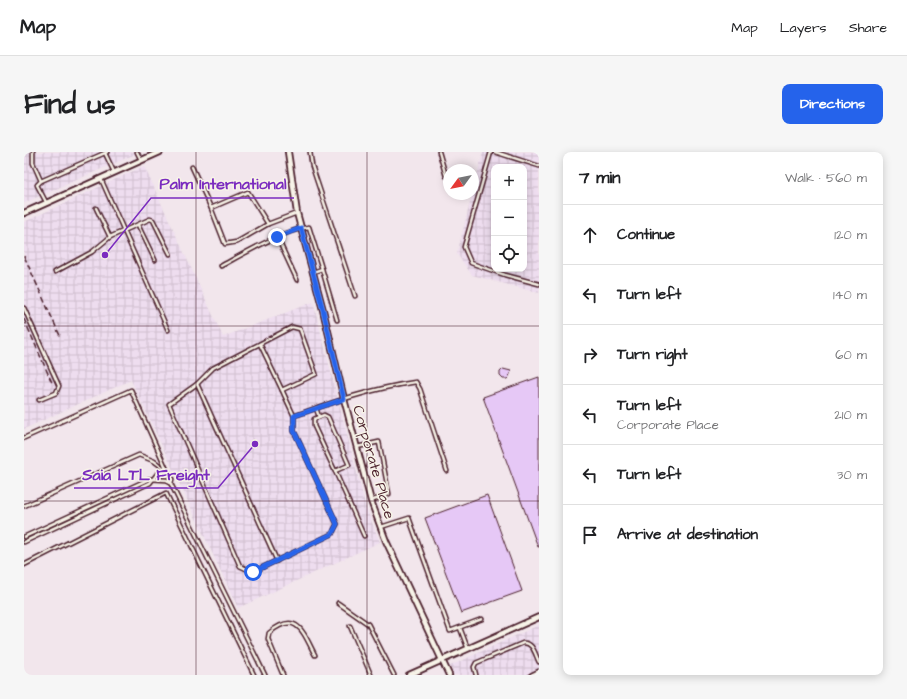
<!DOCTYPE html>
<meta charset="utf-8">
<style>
:root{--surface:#fff;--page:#f6f6f6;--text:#202124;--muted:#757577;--line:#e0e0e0;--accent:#2563eb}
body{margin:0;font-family:"Architects Daughter",sans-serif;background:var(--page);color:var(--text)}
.controls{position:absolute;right:12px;top:12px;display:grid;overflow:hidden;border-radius:8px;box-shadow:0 2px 10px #0003}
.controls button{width:36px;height:36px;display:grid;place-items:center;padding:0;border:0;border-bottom:1px solid var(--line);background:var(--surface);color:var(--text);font:20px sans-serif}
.compass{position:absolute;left:419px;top:12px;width:36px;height:36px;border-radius:50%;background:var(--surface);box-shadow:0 2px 10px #0003;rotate:237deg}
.stop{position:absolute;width:12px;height:12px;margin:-9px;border:3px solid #2563eb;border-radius:50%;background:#fff}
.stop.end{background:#2563eb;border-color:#fff;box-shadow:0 1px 4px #0008}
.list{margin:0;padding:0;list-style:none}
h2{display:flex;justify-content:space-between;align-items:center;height:52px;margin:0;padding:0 16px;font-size:17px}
h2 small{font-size:13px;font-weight:400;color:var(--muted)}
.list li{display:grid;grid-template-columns:26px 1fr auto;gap:12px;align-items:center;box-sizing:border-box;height:60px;padding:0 16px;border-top:1px solid var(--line)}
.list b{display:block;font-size:15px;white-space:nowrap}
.list p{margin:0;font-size:13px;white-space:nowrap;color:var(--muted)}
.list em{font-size:13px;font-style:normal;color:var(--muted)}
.icon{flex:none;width:22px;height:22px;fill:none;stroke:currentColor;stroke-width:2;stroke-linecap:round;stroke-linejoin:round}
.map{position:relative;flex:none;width:515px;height:523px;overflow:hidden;border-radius:8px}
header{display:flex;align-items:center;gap:24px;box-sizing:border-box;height:56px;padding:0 20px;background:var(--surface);border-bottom:1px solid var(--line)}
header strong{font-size:19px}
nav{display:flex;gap:22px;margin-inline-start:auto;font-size:14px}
.intro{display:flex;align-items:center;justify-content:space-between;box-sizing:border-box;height:96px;padding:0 24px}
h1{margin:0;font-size:28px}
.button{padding:10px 18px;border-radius:8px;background:var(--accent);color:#fff;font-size:14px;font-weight:700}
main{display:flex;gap:24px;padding:0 24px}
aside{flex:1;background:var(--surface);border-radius:8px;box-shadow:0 2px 10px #0003}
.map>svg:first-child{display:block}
</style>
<header>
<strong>Map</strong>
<nav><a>Map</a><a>Layers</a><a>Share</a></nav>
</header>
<div class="intro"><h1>Find us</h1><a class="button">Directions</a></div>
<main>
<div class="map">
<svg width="515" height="523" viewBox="0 0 515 523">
<defs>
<pattern id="industrial-grid" width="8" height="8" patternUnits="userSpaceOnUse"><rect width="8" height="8" fill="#eeddef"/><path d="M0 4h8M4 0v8" fill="none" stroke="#cebdcd"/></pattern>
</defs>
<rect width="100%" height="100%" fill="#f2e6ec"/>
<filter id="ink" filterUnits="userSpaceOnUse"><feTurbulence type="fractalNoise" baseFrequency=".025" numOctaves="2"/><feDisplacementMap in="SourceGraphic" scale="8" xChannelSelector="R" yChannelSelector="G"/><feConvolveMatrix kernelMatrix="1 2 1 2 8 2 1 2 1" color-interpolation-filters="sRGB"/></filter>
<g filter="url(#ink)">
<g fill="url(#industrial-grid)" fill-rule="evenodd">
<polygon points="0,0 116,0 0,51"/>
<path d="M459,0H515V141L448,123L433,102ZM470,15H500V117H470Z"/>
<polygon points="120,14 199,185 289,150 342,356 356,390 214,456 107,228 0,277 0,70"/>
<polygon points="515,473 515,523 430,523 426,514"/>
</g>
<g fill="#e6c8f6" stroke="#4a1f2b">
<polygon points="479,217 487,219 485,225 483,227 479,227 476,224 476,220"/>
<polygon points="515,225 515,395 514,395 459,245"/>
<polygon points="463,343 498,439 437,461 401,366"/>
</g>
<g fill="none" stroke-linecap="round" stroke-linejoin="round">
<defs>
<g id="lane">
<polyline points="9,0 9,11 17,29"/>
<polyline points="113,0 117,8"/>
<polyline points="286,0 288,14 331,144"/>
<polyline points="415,0 422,24"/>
<polyline points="467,0 440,95 447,111 481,123 515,132"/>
<polyline points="471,0 515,14"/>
<polyline points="81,1 90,20"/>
<polyline points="168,15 187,56 224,40 244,72 273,61"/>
<polyline points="77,27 144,178"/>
<polyline points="22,50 13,33 17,29 83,0"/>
<polyline points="72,56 86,85"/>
<polyline points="187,56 201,92 213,90 244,72"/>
<polyline points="114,73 131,108"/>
<polyline points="253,85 273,128"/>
<path d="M197,114C221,101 260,78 285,75L298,117L289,120"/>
<polyline points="298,117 313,168"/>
<polyline points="31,120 68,100 86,85 126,67 129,68 146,102"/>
<polyline points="0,156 35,234 32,241 15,248"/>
<polyline points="236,192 258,238"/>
<polyline points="173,232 253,409"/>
<polyline points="292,256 295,265 300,263 304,265 325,313 311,319 340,384"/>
<path d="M270,264L258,238L292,222L276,177L268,175L189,216L173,232L145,252L216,414L229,420L308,382L313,372L270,279V264C309,250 350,236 392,230L396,237L423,319"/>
<polyline points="295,265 290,267 290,274 311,319"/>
<polyline points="0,286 107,238 143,318 148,327 147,332"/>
<polyline points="333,295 355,290 365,342 347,349"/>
<polyline points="0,354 115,303 130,309 142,318"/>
<polyline points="357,375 385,366 426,479 458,467"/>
<polyline points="0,385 125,327 143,328 147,332 241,523"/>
<polyline points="0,390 126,331 133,322 142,318"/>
<polyline points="0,413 142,341 230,523"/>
<polyline points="314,451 344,472 370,523"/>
<polyline points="326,474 347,523"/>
<polyline points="436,476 444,497"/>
<path d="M259,523L244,487L245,481C273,458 279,480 291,503"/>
<path d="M452,523L450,515L452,511L499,491C509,490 511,502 515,510"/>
<polyline points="507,523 515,519"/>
</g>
<g id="street">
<polyline points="264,0 273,61 299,158 320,247 347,349 362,389 425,523"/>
<polyline points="0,61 136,0"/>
<polyline points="385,523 515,465"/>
</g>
</defs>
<use href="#lane" stroke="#4a1f2b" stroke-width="5.5"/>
<use href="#street" stroke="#4a1f2b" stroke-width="8"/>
<use href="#lane" stroke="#f7f3e8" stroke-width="2.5"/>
<use href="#street" stroke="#f7f3e8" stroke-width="4.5"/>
<g stroke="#4a1f2b" stroke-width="1.5" stroke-dasharray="6 3" stroke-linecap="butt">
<polyline points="0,104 37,186"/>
<polyline points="0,167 29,233"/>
</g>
</g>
</g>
<g fill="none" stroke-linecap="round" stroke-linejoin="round" filter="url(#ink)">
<polyline stroke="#2563eb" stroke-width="5" points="229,420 308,382 313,372 270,279 270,264 320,247 299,158 277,76 253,85"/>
</g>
<path fill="none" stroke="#4a1f2b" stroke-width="1" stroke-opacity="0.55" d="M172,0V523M343,0V523M0,174H515M0,349H515"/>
<g text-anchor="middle" stroke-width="3" stroke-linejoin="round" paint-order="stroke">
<g font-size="15" fill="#4a1f2b" stroke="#f7f3e8">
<text transform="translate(350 310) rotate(74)" y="5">Corporate Place</text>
</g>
</g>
<path fill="none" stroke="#7b2cbf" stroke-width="1.5" d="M81 103L127 46H270M231 292L194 336H50"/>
<g fill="#7b2cbf" stroke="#f7f3e8" stroke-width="1.5">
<circle cx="81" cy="103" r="4"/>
<circle cx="231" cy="292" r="4"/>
</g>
<g font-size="16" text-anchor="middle" font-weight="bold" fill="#7b2cbf" stroke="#f7f3e8" stroke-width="3" stroke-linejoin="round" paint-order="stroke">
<text x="199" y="37">Palm International</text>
<text x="122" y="328">Saia LTL Freight</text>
</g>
</svg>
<div class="controls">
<button>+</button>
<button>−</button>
<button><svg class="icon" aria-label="locate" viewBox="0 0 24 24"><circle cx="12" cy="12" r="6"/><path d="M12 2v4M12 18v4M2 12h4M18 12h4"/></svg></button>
</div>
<svg class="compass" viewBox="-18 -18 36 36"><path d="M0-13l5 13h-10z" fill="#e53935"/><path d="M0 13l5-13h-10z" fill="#757577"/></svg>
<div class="stop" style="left:229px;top:420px"></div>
<div class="stop end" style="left:253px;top:85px"></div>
</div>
<aside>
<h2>7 min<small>Walk · 560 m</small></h2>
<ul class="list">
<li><svg class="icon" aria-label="ahead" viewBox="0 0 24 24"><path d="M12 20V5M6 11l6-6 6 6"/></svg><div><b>Continue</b></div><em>120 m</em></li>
<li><svg class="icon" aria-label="left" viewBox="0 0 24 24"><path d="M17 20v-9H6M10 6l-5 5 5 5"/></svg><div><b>Turn left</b></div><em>140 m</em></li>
<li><svg class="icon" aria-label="right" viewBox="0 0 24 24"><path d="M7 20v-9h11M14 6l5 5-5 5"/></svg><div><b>Turn right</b></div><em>60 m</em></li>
<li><svg class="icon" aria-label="left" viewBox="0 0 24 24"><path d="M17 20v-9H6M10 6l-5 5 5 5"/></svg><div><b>Turn left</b><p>Corporate Place</p></div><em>210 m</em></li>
<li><svg class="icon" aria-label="left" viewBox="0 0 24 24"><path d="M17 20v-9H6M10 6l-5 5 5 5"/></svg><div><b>Turn left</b></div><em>30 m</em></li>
<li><svg class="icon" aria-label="arrive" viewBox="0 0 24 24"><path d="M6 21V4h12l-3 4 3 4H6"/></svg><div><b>Arrive at destination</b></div></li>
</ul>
</aside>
</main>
